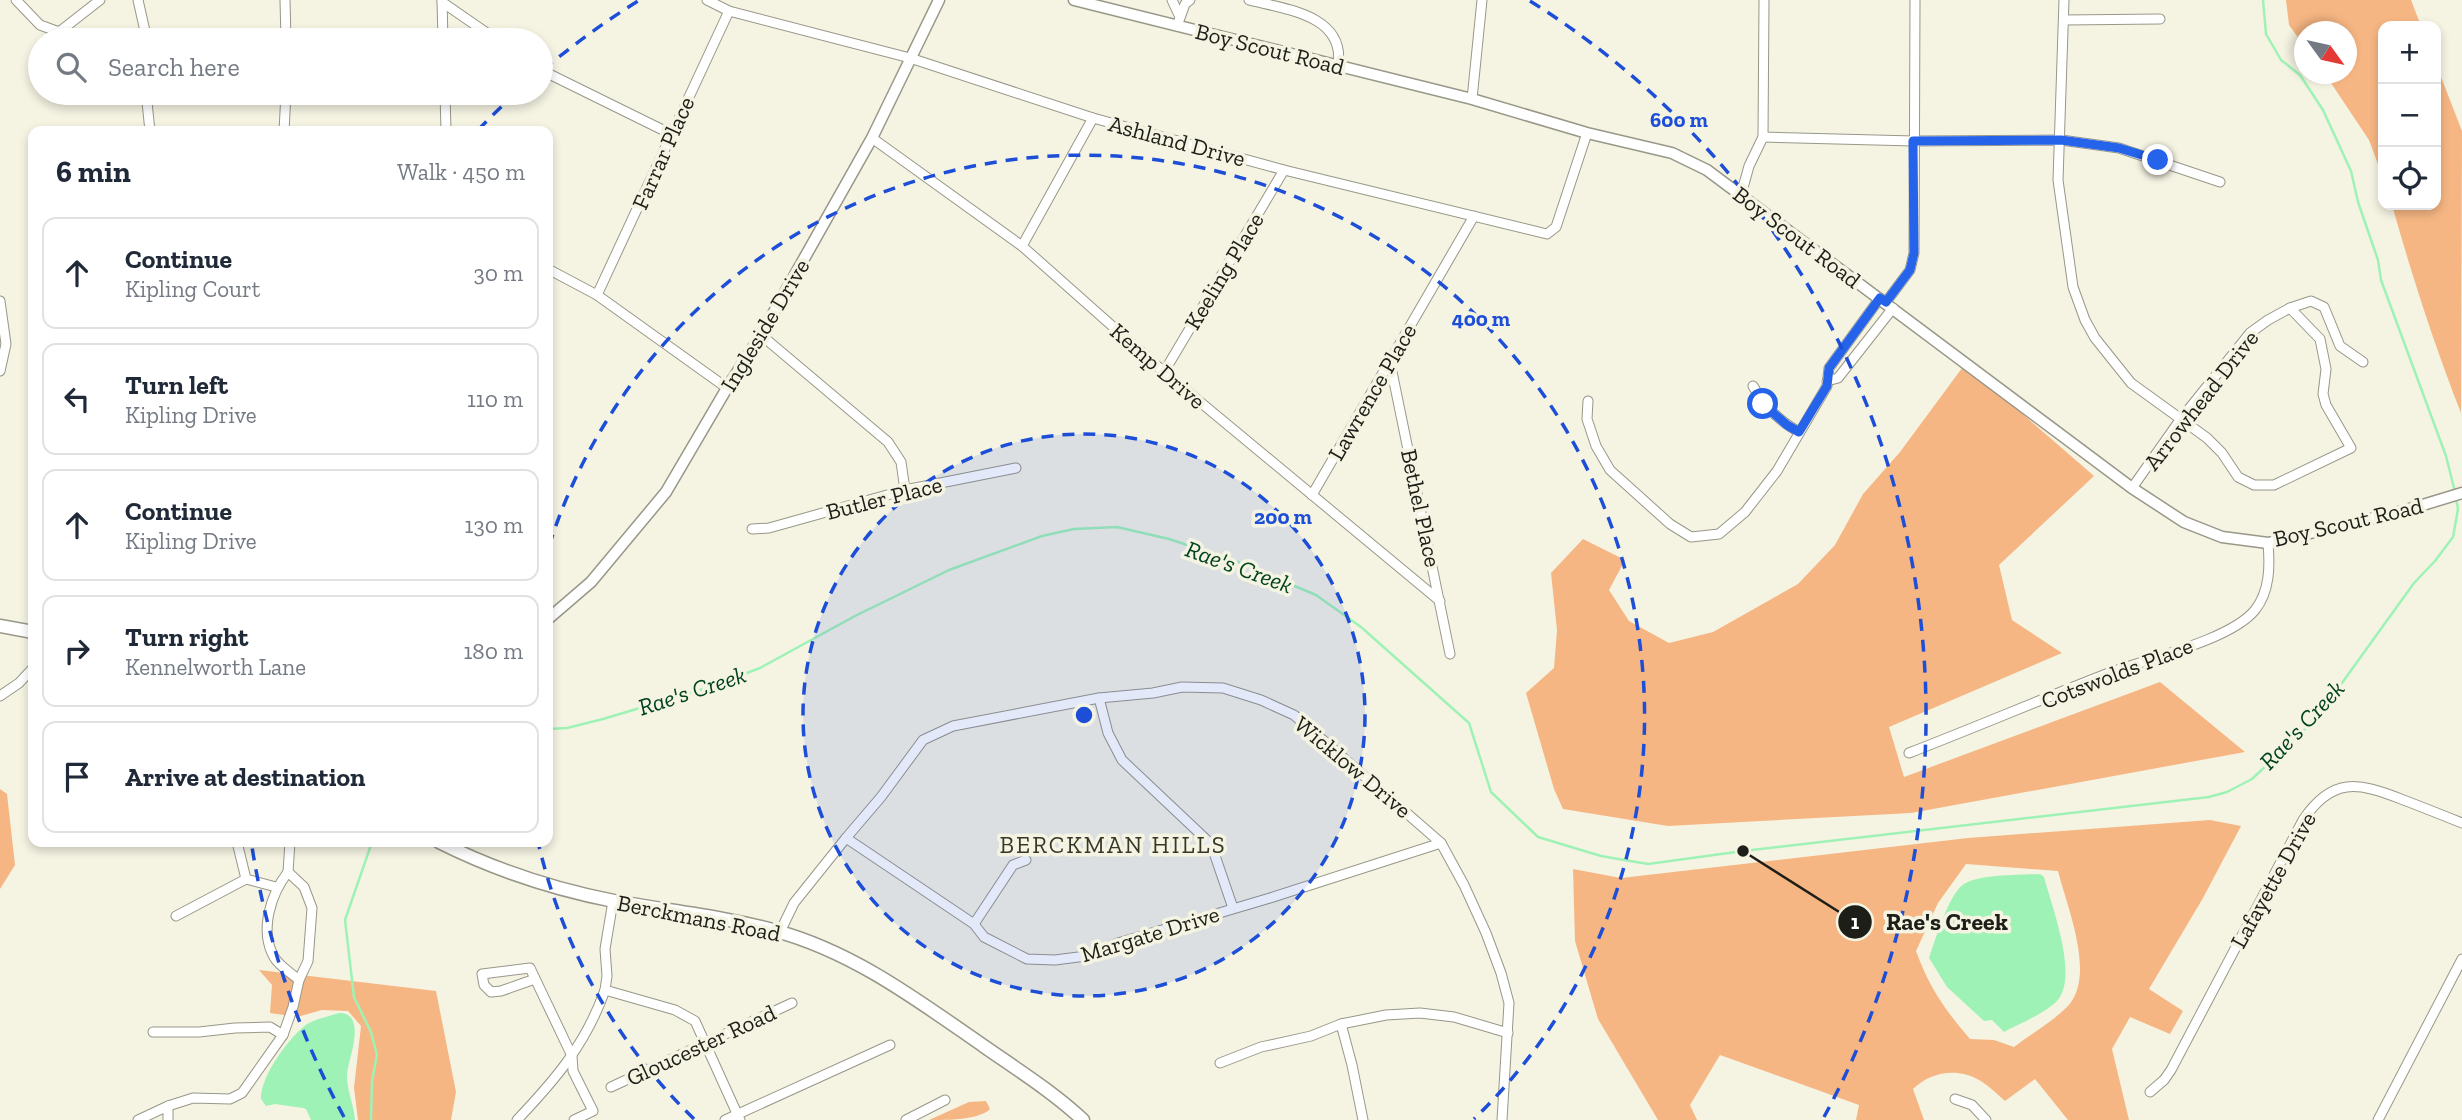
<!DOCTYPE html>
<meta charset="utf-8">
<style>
:root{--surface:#fff;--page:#f6f6f7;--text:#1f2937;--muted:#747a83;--line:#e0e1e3}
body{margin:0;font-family:"Zilla Slab",serif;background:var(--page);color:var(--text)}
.controls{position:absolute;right:21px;top:21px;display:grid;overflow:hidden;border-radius:14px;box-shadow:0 4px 10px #0003}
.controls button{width:63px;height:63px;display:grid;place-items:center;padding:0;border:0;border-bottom:2px solid var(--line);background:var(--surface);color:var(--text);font:35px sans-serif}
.compass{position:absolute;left:2294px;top:21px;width:63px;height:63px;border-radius:50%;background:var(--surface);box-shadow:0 4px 10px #0003;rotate:123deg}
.stop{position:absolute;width:21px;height:21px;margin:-16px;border:5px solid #2563eb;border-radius:50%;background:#fff}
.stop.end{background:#2563eb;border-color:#fff;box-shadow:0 2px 7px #0008}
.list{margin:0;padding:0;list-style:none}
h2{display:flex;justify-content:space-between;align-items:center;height:91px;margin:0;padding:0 28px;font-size:30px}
h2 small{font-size:23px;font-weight:400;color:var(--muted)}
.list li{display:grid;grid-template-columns:46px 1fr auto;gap:21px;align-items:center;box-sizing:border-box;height:112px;margin:0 14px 14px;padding:0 14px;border:2px solid var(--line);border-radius:14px}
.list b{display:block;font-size:26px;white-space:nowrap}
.list p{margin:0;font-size:23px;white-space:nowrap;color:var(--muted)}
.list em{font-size:23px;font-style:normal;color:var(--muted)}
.icon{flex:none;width:38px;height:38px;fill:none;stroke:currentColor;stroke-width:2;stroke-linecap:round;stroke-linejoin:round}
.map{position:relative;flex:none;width:2462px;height:1120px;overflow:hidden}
.search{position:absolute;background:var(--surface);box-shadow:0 4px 10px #0003;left:28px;top:28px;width:525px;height:77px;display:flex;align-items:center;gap:18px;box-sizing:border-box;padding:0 24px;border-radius:38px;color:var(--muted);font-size:26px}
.panel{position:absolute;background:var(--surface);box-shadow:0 4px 10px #0003;left:28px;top:126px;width:525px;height:721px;border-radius:14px}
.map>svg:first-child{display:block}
</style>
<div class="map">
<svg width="2462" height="1120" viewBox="0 0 2462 1120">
<rect width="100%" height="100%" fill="#f5f4e3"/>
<g fill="#f6b683" fill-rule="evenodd">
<polygon points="2286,0 2411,0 2421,26 2383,26 2383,178 2369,140 2325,74 2346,74 2346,32 2304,32 2304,46 2289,25"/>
<path d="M2436,64L2462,131L2461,413C2434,344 2412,276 2392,205H2436Z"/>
<polygon points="1965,364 2094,476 1999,565 2012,620 2062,653 1889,727 1904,777 2160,682 2245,752 1911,813 1668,826 1563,809 1554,789 1526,693 1554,668 1557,630 1551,573 1583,539 1625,560 1609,590 1629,621 1669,643 1713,632 1798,584 1835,545 1863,494 1900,452"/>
<polygon points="0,789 7,794 15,865 0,889"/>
<path d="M2210,820L2241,826L2203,898L2149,989L2183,1011L2170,1034L2130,1017L2112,1049L2129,1120H2068L2035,1079L2005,1101C1997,1094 1988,1085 1979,1080C1957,1067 1930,1072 1913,1089L1924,1120H1856L1859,1105L1720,1055L1690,1105L1697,1120H1658L1598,1019L1575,941L1573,869L1621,878L1968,838ZM1966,864L2058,871C2067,907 2097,977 2067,1007C2052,1022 2031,1034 2014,1047L1994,1040L1970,1039C1945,1010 1929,987 1916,951L1938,903Z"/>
<polygon points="259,970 436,991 456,1092 451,1120 358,1120 354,1088 361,1026 348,1011 322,1010 297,1017 270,1013 272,985"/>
<path d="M986,1101L990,1109C979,1120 948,1120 929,1120L969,1102Z"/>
</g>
<g fill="#9ff2b5">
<path d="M2040,874L2044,877C2052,907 2080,979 2056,1002C2045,1013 2019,1024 2004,1032L1992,1020L1984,1021L1947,987L1929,958C1935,941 1949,893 1964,884C1980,874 2020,875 2040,874Z"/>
<path d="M339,1013C369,1013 347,1061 347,1076C347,1091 354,1105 355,1120H311L306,1109L303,1108L275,1104L266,1106L261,1099C260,1077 289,1037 307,1024C316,1019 329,1016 339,1013Z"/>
</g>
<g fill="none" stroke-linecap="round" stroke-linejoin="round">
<g stroke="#9ff2b5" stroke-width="2.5">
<polyline points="2263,0 2266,34 2281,60 2300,75 2323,110 2351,171 2358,202 2378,260 2381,280 2446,456 2455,492"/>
<polyline points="548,729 567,728 603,719 710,687 760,668 855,616 949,570 1042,536 1074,529 1117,527 1169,539 1233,560 1316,595 1361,627 1469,723 1491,792 1538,837 1601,856 1648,864 1743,851 2209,797 2227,792 2252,779 2305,729 2329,701 2414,583 2435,561 2453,537 2458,509 2456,499"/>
<polyline points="371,1120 372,1081 377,1055 371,1032 354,997 345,920 372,842"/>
</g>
<defs>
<g id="minor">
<polyline points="16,0 40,25 59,32 100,0"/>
<polyline points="138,0 147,40"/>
<polyline points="285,0 286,40"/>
<polyline points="442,0 443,40"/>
<polyline points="707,0 729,11 910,58 1093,118 1284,170 1547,234 1556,227 1587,133"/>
<polyline points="1172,0 1180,17"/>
<path d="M1249,0C1285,9 1346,15 1338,66"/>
<polyline points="2064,0 2058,180 2073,287 2085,320 2095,338 2131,383 2207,438 2222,453 2238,477 2254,485 2274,485 2351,448 2326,405 2323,394 2326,369 2320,339 2290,308"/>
<polyline points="442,2 497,40"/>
<polyline points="2064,20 2160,19"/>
<polyline points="1177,26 1185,4 1190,0"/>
<polyline points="541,70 671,134"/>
<polyline points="146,93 150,131"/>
<polyline points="445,93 446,131"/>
<polyline points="1472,99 1482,0"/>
<polyline points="284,131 286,93"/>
<polyline points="1763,137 1914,141 2061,140 2119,148 2220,182"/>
<polyline points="872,138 1022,246 1164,372 1440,601"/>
<polyline points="1741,195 1749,166 1763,137 1764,0"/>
<polyline points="1022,246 1093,118"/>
<polyline points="548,269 597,295 727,388"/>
<polyline points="597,295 729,11"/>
<polyline points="0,301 6,344 0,371"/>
<polyline points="1886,302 1910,270 1914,253 1915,0"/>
<polyline points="761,335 888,442 901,462 905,490"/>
<polyline points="1390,362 1450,654"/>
<polyline points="1164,372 1284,170"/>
<polyline points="1827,381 1838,378 1893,308"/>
<path d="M1753,386C1764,406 1779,421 1799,432"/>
<polyline points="1588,401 1587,419 1596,446 1610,470 1670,524 1691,537 1719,534 1745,512 1777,471 1827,386 1829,368 1880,298"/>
<polyline points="2132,488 2180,420 2250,333 2268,320 2290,308 2311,301 2324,307 2340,346 2363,362"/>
<polyline points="1312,495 1474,216"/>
<polyline points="752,529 769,528 905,490 1016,468"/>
<polyline points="0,696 19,683 33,668"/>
<polyline points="1099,698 1108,733 1122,760 1211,844 1233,908"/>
<path d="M1909,753C1976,727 2042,699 2109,673C2146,659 2231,640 2255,610C2270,591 2270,566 2268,543"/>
<polyline points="846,838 974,924 984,937 1027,959 1055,960 1086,956 1118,943 1270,898 1441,843"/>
<polyline points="237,842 246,879 276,887"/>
<path d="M288,872C271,894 259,930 274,957C279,966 291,973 299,980"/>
<polyline points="288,872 290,842"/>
<polyline points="613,901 605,949 607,976 605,990 675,1010 695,1021 740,1120"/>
<polyline points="176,916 246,879"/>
<polyline points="974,924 1013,865 1026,860"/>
<polyline points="780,932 794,903 846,838 881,797 923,740 953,726 1099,698 1153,693 1182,687 1223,688 1261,700 1294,715 1441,843 1464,885 1486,933 1501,973 1509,1003 1502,1120"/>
<polyline points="535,979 501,991 491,992 484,985 482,974 530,968 572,1056 573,1071 593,1111 574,1120"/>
<polyline points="1341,1024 1352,1065 1363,1120"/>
<polyline points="153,1032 199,1032 235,1028 270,1027 283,1035"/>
<polyline points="1220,1063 1261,1047 1311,1036 1341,1024 1386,1015 1420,1013 1454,1017 1508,1033"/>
<polyline points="611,1087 792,1003"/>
<path d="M2150,1092L2164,1080L2171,1070L2303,820C2332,777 2358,782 2401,799C2422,807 2442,815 2462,823"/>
<polyline points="1955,1099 1972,1105 1986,1120"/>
<polyline points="168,1106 168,1120"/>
<polyline points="138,1120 168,1106 193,1098 230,1099 242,1093 283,1035 293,1007 299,980 308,961 312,908 304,887 288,872"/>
<path d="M517,1120C555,1080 586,1044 605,990"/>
<polyline points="725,1120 890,1045"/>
<polyline points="906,1120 945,1100"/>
<polyline points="2378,1120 2462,959"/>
</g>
<g id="tertiary">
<polyline points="1074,0 1472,99 1587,133 1672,153 1707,170 2132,488 2184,522 2222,537 2268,543 2403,511 2462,493"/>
<polyline points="548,619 591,582 666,492 727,388 761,335 872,138 939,0"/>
</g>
<g id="secondary">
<polyline points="0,626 33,632"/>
<path d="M439,842C495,870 552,889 614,901C668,911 723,916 776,931C854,952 920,1002 985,1047C1018,1070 1053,1092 1083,1120"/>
</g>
</defs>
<use href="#minor" stroke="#989788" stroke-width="11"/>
<use href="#tertiary" stroke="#989788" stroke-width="13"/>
<use href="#secondary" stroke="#989788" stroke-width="15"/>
<use href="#minor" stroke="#fff" stroke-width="9"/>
<use href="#tertiary" stroke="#fff" stroke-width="10"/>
<use href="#secondary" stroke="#fff" stroke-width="12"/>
</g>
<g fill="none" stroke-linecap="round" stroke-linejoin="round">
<polyline stroke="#2563eb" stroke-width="9" points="1763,404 1787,425 1799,432 1827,386 1829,368 1880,298 1886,302 1910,270 1914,253 1913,141 2061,140 2119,148 2158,160"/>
</g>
<circle cx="1084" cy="715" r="281" fill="#1d4ed8" fill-opacity=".12"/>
<g fill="none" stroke="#1d4ed8" stroke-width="3.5" stroke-dasharray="12 9">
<circle cx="1084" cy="715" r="281"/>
<path d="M694 1119A561 561 0 0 1 539 846M549 546A561 561 0 1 1 1474 1119"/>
<path d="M344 1117A842 842 0 0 1 252 847M478 130A842 842 0 0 1 515 94M543 70A842 842 0 0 1 638 1M1530 1A842 842 0 0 1 1824 1117"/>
</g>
<g text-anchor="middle" stroke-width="7" stroke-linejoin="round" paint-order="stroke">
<g font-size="23" fill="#1e1e18" stroke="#f5f4e3">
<text transform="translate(1270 49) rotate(14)" y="8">Boy Scout Road</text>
<text transform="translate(1177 141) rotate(15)" y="8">Ashland Drive</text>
<text transform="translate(663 153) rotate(-66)" y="8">Farrar Place</text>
<text transform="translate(1797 237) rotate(37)" y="8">Boy Scout Road</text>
<text transform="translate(1224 271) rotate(-59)" y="8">Keeling Place</text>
<text transform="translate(765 325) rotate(-59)" y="8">Ingleside Drive</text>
<text transform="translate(1158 366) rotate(41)" y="8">Kemp Drive</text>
<text transform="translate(1372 392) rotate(-60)" y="8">Lawrence Place</text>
<text transform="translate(2201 400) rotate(-52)" y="8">Arrowhead Drive</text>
<text transform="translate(884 498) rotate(-14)" y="8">Butler Place</text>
<text transform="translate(1421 508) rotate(78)" y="8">Bethel Place</text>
<text transform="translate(2348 522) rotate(-13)" y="8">Boy Scout Road</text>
<text transform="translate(2117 673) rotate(-21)" y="8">Cotswolds Place</text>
<text transform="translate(1353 767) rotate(40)" y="8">Wicklow Drive</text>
<text transform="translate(2273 880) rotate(-61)" y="8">Lafayette Drive</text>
<text transform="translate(699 918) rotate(11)" y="8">Berckmans Road</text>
<text transform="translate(1150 934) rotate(-17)" y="8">Margate Drive</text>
<text transform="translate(701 1045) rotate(-25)" y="8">Gloucester Road</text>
</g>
<g font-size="24" font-style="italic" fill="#01431e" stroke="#f5f4e3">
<text transform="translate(1239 567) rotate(20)" y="8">Rae's Creek</text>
<text transform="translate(692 691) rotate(-18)" y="8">Rae's Creek</text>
<text transform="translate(2302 725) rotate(-47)" y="8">Rae's Creek</text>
</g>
<g font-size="24" letter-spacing="2" fill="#373729" stroke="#f5f4e3">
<text x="1113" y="853">BERCKMAN HILLS</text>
</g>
</g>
<circle cx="1084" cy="715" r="10" fill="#1d4ed8" stroke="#f5f4e3" stroke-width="3.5"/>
<g font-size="21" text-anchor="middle" font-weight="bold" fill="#1d4ed8" stroke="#f5f4e3" stroke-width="7" stroke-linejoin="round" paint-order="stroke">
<text x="1679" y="127">600 m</text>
<text x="1481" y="326">400 m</text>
<text x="1283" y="524">200 m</text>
</g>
<path fill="none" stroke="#1e1e18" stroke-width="2.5" d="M1743 851L1855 922"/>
<g fill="#1e1e18" stroke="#f5f4e3" stroke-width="2.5">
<circle cx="1743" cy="851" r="7"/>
<circle cx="1855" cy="922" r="18"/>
</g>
<g font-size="21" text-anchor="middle" font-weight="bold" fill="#fff">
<text x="1855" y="929">1</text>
</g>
<g font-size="24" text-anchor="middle" font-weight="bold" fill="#1e1e18" stroke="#f5f4e3" stroke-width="7" stroke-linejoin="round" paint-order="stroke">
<text x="1947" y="930">Rae's Creek</text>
</g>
</svg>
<div class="controls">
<button>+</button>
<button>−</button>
<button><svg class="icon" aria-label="locate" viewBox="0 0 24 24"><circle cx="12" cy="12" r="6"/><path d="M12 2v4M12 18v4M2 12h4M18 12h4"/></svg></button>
</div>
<svg class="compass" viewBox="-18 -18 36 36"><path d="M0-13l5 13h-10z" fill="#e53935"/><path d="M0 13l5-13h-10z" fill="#747a83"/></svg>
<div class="stop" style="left:1763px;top:404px"></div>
<div class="stop end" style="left:2158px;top:160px"></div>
<div class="search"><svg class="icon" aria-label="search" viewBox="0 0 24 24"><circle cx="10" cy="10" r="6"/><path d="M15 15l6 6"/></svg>Search here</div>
<section class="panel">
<h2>6 min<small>Walk · 450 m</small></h2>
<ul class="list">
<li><svg class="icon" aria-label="ahead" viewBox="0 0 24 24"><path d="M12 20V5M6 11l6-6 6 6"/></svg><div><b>Continue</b><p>Kipling Court</p></div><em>30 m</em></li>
<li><svg class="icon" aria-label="left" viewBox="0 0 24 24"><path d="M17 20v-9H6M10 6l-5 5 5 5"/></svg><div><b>Turn left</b><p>Kipling Drive</p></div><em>110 m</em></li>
<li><svg class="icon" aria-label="ahead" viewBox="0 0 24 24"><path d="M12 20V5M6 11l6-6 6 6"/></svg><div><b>Continue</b><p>Kipling Drive</p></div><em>130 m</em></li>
<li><svg class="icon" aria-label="right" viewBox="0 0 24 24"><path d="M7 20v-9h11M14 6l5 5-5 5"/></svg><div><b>Turn right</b><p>Kennelworth Lane</p></div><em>180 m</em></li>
<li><svg class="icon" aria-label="arrive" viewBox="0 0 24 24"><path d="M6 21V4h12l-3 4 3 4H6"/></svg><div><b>Arrive at destination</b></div></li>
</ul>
</section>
</div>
